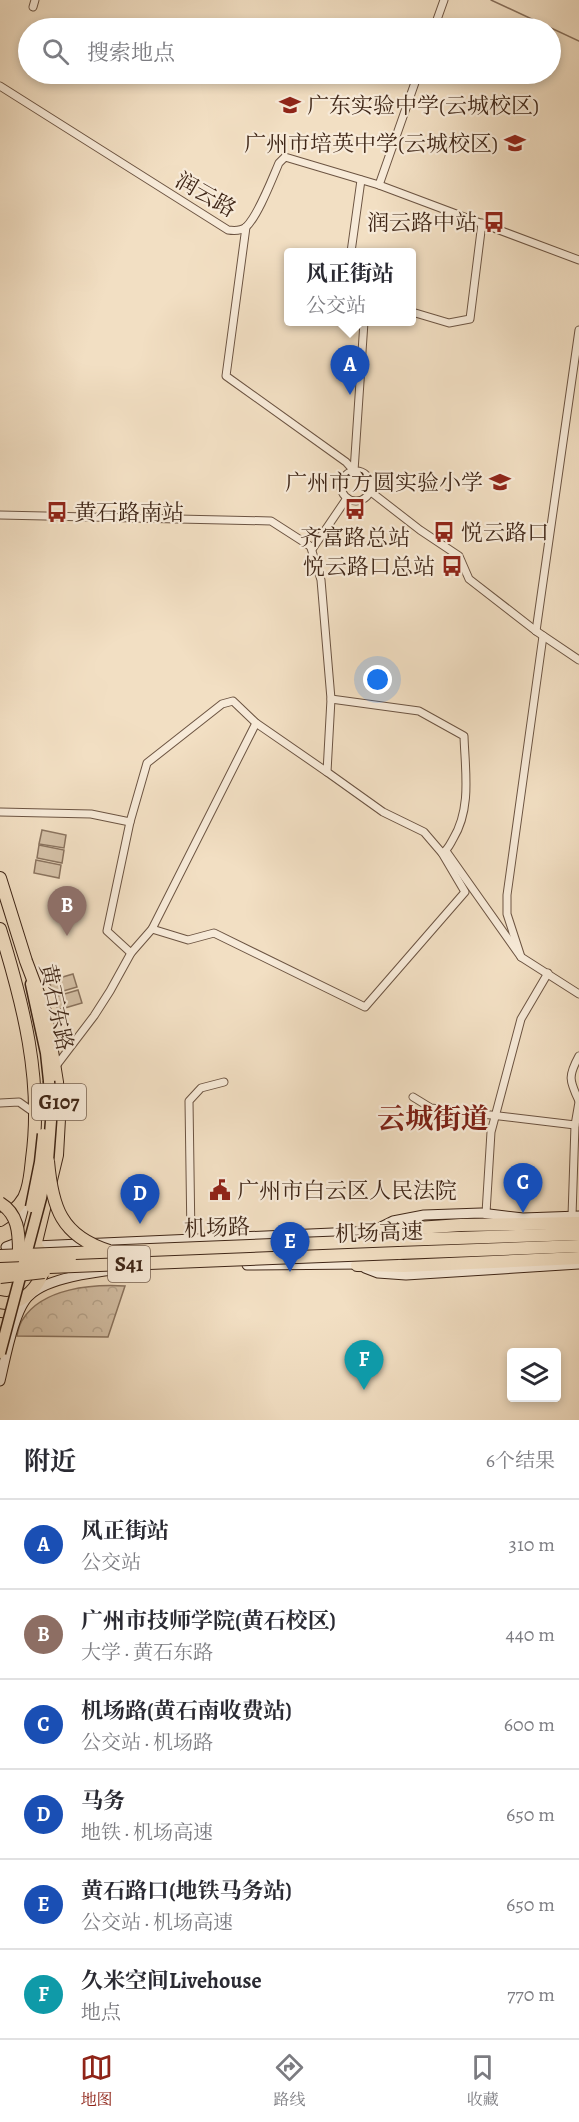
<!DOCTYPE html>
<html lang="zh">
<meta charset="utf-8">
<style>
:root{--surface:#fff;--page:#f2f2f3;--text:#2b2b33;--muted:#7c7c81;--line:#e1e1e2;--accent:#8f2418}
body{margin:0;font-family:Alegreya,"Noto Serif SC",serif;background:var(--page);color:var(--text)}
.controls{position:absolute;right:18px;bottom:18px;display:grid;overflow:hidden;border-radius:6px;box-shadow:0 3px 9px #0003}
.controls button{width:54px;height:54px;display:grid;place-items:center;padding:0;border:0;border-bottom:2px solid var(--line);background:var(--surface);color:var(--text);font:30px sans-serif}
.you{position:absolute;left:378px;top:680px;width:21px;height:21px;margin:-15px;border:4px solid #fff;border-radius:50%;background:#1a73e8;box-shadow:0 0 0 9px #1a73e833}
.badge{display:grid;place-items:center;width:39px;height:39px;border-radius:50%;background:var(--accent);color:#fff;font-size:20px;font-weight:700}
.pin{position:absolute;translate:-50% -50px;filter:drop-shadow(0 2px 3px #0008)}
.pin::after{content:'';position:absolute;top:32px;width:21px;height:18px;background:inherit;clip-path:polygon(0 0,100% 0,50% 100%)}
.popup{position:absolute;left:284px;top:248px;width:132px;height:78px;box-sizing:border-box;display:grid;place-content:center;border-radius:6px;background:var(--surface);filter:drop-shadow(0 2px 4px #0005);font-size:20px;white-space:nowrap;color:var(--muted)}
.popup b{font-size:22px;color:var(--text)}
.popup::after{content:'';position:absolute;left:50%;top:100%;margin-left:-12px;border:12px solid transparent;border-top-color:var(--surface)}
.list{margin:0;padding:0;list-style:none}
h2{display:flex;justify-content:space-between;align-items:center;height:78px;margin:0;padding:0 24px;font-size:26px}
h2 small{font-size:20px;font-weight:400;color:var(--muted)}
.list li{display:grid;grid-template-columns:39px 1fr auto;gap:18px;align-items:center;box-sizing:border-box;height:90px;padding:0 24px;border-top:2px solid var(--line)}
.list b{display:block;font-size:22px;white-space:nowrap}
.list p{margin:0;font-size:20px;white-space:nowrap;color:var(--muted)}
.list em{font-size:20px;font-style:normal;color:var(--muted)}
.icon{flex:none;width:33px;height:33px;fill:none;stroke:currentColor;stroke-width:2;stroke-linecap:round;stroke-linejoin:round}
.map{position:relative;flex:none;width:579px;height:1420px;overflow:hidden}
.search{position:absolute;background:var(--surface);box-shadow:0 3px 9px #0003;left:18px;right:18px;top:18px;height:66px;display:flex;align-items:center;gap:15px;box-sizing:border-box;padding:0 21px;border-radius:33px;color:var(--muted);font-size:22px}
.sheet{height:618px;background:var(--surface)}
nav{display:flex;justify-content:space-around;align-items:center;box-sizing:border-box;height:84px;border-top:2px solid var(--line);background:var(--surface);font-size:16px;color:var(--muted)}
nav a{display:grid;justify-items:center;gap:3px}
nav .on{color:var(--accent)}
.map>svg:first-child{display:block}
</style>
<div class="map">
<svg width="579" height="1420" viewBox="0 0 579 1420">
<defs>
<pattern id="park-crowns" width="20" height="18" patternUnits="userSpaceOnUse" patternTransform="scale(1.5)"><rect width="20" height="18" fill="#d4c0a6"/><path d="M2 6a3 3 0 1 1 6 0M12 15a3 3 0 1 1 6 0" fill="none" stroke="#b7a58e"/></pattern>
</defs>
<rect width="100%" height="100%" fill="#f2dfc3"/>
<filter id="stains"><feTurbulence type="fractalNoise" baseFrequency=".00333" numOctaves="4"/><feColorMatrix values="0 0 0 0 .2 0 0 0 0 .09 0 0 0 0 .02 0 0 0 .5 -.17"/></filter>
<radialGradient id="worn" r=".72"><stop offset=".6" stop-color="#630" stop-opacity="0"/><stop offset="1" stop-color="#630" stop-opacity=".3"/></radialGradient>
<path fill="url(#park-crowns)" stroke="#8a735e" stroke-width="1.5" d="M125,1286L108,1337L17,1336C18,1330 19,1324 23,1319C43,1288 92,1284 125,1286Z"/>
<g fill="#d4c0a6" stroke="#8a735e" stroke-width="1.5">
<polygon points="42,830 66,835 64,848 39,844"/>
<polygon points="39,845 64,850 62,863 37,858"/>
<polygon points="36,860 61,865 59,878 34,873"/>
<polygon points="73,974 77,987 53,994 49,981"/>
<polygon points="78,990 82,1003 58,1010 54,997"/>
</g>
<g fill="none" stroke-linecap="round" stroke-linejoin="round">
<polyline stroke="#866f5b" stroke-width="1.5" points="491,0 579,41"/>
<defs>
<g id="minor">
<polyline points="33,7 35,0"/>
<polyline points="434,28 444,0"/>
<path d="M0,86L228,230C235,231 241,231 246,227C258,216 272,179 279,163L285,157L379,185L579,260"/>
<polyline points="379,185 418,74"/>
<polyline points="246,227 226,376 346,462 354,471"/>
<polyline points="351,252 361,180"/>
<polyline points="412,312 449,323 470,319 482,223"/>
<circle cx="356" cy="486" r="15"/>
<polyline points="354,471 364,322"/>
<polyline points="371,492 420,530 459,556 469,579 536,631 579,660"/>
<polyline points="0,515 271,521 313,548 347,498"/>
<polyline points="311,548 321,580 331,699 327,772 383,812 424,832 442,853"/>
<polyline points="536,631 579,330"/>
<polyline points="0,812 91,814 130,822"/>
<polyline points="446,851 521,957 579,994"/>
<path d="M152,929L188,940L214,933L365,1007L465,892L442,853C448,850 450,844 453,839C472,808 465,770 464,736L419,711L331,699"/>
<polyline points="131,953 107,931 130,822 147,763 222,704 233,701 256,723 327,772"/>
<polyline points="521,957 507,914 507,895 543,636"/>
<path d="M579,1056C568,1076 569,1080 579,1101"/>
<polyline points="56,1066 94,1016 110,991 131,953 152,929 256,723"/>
<polyline points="413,1097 431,1108 575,1125"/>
<polyline points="0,1103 19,1102 36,1114"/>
<polyline points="486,1213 491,1132 521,1019 548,973"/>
<polyline points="572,1216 575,1125 579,1102"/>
<polyline points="191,1239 189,1101 201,1088 224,1082"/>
</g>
<g id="secondary">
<polyline points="18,1229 26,1199"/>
<polyline points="377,1229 393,1221 424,1215 481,1213 523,1218 579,1216"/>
<polyline points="6,1247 19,1242 35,1246 377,1231"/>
<polyline points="247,1265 362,1264"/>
<polyline points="365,1268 378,1273 406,1275 579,1264"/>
<path d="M0,1381C5,1361 14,1308 30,1295C49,1277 97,1272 122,1269"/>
</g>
<polyline id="primary" points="31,984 46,1053 49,1081"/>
<g id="trunk">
<path d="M0,878L26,961L46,1014L57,1082L59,1119L57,1155L35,1246C59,1263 29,1310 0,1302"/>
<path d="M0,929C23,1003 43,1080 32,1159C31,1169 30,1181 27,1190C24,1203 10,1214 0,1220"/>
<polyline points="0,1325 1,1324"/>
</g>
<g id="motorway">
<polyline points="373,1231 461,1225 579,1223"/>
<polyline points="398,1240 579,1234"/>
<polyline points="398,1253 579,1246"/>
<polyline points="357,1265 404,1266 579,1258"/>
</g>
</defs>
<use href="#minor" stroke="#6c5442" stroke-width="9"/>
<use href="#secondary" stroke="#3f2617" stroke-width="11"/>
<use href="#primary" stroke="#3f2617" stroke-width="13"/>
<use href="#trunk" stroke="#3f2617" stroke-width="14"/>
<use href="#motorway" stroke="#3f2617" stroke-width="14"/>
<use href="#minor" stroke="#f7ead8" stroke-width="7"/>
<use href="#secondary" stroke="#f7ead8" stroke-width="9"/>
<use href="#primary" stroke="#f2dfc3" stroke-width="10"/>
<use href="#trunk" stroke="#f2dfc3" stroke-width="12"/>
<use href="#motorway" stroke="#f2dfc3" stroke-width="12"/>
<defs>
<g id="primary-bridge">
<polyline points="31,1207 40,1162 43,1134"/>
<polyline points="0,1353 41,1198 48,1161 51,1121 49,1081"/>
</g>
<g id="trunk-bridge">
<path d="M48,1161C52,1207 61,1236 109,1251"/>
<path d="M0,1203C18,1214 19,1232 19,1252"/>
<polyline points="31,1263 70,1258"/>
<polyline points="0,1277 44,1272"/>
</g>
<g id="motorway-bridge">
<polyline points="0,1256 398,1240"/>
<polyline points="0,1269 398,1253"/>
</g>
</defs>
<use href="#primary-bridge" stroke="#3f2617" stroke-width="13" stroke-linecap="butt"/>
<use href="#trunk-bridge" stroke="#3f2617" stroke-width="14" stroke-linecap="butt"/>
<use href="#motorway-bridge" stroke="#3f2617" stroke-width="14" stroke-linecap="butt"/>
<use href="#primary-bridge" stroke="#f2dfc3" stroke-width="10"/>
<use href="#trunk-bridge" stroke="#f2dfc3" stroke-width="12"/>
<use href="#motorway-bridge" stroke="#f2dfc3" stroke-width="12"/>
</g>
<defs>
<symbol id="school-bare" viewBox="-9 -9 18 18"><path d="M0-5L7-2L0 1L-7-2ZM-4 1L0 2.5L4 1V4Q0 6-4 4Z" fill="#8f2418" stroke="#f7ead8" stroke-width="2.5" paint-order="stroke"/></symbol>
<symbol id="bus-bare" viewBox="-9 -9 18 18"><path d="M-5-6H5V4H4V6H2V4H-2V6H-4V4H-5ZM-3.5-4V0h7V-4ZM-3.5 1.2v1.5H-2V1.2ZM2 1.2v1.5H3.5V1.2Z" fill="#8f2418" stroke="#f7ead8" stroke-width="2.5" paint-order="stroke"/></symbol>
<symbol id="civic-bare" viewBox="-9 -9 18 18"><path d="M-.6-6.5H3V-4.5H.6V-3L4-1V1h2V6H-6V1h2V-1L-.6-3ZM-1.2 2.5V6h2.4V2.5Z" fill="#8f2418" stroke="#f7ead8" stroke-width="2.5" paint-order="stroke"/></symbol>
</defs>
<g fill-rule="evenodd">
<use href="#school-bare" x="275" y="90" width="30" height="30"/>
<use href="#school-bare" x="500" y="128" width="30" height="30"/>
<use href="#bus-bare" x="479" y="207" width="30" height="30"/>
<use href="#school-bare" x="485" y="467" width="30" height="30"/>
<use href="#bus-bare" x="340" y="494" width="30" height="30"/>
<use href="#bus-bare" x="42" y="497" width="30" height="30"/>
<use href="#bus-bare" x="429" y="517" width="30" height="30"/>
<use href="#bus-bare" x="437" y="551" width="30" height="30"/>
<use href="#civic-bare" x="205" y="1175" width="30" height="30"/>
</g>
<g text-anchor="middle" stroke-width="4.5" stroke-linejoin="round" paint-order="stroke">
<g fill="#f7ead8" stroke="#766151" stroke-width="1.5">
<rect x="32" y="1084" width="54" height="36" rx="4.5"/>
<rect x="108" y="1246" width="42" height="36" rx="4.5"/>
</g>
<g font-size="21" font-weight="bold" fill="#3f2617">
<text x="59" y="1109">G107</text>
<text x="129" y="1271">S41</text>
</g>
<g font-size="22" fill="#3f2617" stroke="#f7ead8" text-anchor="start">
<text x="307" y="113">广东实验中学(云城校区)</text>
<text x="498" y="151" text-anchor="end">广州市培英中学(云城校区)</text>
<text x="477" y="230" text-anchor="end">润云路中站</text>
<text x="483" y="490" text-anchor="end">广州市方圆实验小学</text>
<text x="74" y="520">黄石路南站</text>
<text x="461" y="540">悦云路口</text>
<text x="355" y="545" text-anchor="middle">齐富路总站</text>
<text x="435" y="574" text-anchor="end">悦云路口总站</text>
<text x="237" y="1198">广州市白云区人民法院</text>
</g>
<g font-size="22" fill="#3f2617" stroke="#f7ead8">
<text transform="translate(206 194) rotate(30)" y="8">润云路</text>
<text transform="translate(57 1007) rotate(78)" y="8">黄石东路</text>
<text transform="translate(217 1227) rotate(-2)" y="8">机场路</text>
<text transform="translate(379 1232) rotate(-2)" y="8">机场高速</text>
</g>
<g font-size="28" font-weight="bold" fill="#7a1f14" stroke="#f7ead8">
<text x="433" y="1128">云城街道</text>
</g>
</g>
<rect width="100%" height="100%" filter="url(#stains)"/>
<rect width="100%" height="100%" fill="url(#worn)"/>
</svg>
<div class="controls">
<button><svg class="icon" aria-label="layers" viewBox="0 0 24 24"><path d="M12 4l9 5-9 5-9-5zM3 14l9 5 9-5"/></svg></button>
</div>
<div class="you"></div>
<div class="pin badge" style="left:350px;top:395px;background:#1a4fb4">A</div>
<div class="popup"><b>风正街站</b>公交站</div>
<div class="pin badge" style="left:67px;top:936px;background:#8d6e63">B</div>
<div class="pin badge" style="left:523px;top:1213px;background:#1a4fb4">C</div>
<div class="pin badge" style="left:140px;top:1224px;background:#1a4fb4">D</div>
<div class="pin badge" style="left:290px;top:1272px;background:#1a4fb4">E</div>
<div class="pin badge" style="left:364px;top:1390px;background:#0f9aa8">F</div>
<div class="search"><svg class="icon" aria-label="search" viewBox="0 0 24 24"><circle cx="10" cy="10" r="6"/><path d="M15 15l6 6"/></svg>搜索地点</div>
</div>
<section class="sheet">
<h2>附近<small>6个结果</small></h2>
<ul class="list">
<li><span class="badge" style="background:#1a4fb4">A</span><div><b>风正街站</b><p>公交站</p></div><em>310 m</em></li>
<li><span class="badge" style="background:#8d6e63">B</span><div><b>广州市技师学院(黄石校区)</b><p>大学 · 黄石东路</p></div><em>440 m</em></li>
<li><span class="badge" style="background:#1a4fb4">C</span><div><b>机场路(黄石南收费站)</b><p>公交站 · 机场路</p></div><em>600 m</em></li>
<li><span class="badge" style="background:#1a4fb4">D</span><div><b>马务</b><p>地铁 · 机场高速</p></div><em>650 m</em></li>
<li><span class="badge" style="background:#1a4fb4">E</span><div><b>黄石路口(地铁马务站)</b><p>公交站 · 机场高速</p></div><em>650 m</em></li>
<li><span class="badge" style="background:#0f9aa8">F</span><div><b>久米空间Livehouse</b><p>地点</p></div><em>770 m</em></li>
</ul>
</section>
<nav>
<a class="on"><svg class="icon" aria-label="map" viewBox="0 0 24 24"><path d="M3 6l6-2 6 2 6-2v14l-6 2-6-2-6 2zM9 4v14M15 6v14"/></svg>地图</a>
<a><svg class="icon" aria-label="directions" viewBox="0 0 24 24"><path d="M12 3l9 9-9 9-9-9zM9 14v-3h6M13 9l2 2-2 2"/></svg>路线</a>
<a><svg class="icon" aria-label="saved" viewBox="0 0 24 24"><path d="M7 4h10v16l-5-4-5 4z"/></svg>收藏</a>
</nav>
